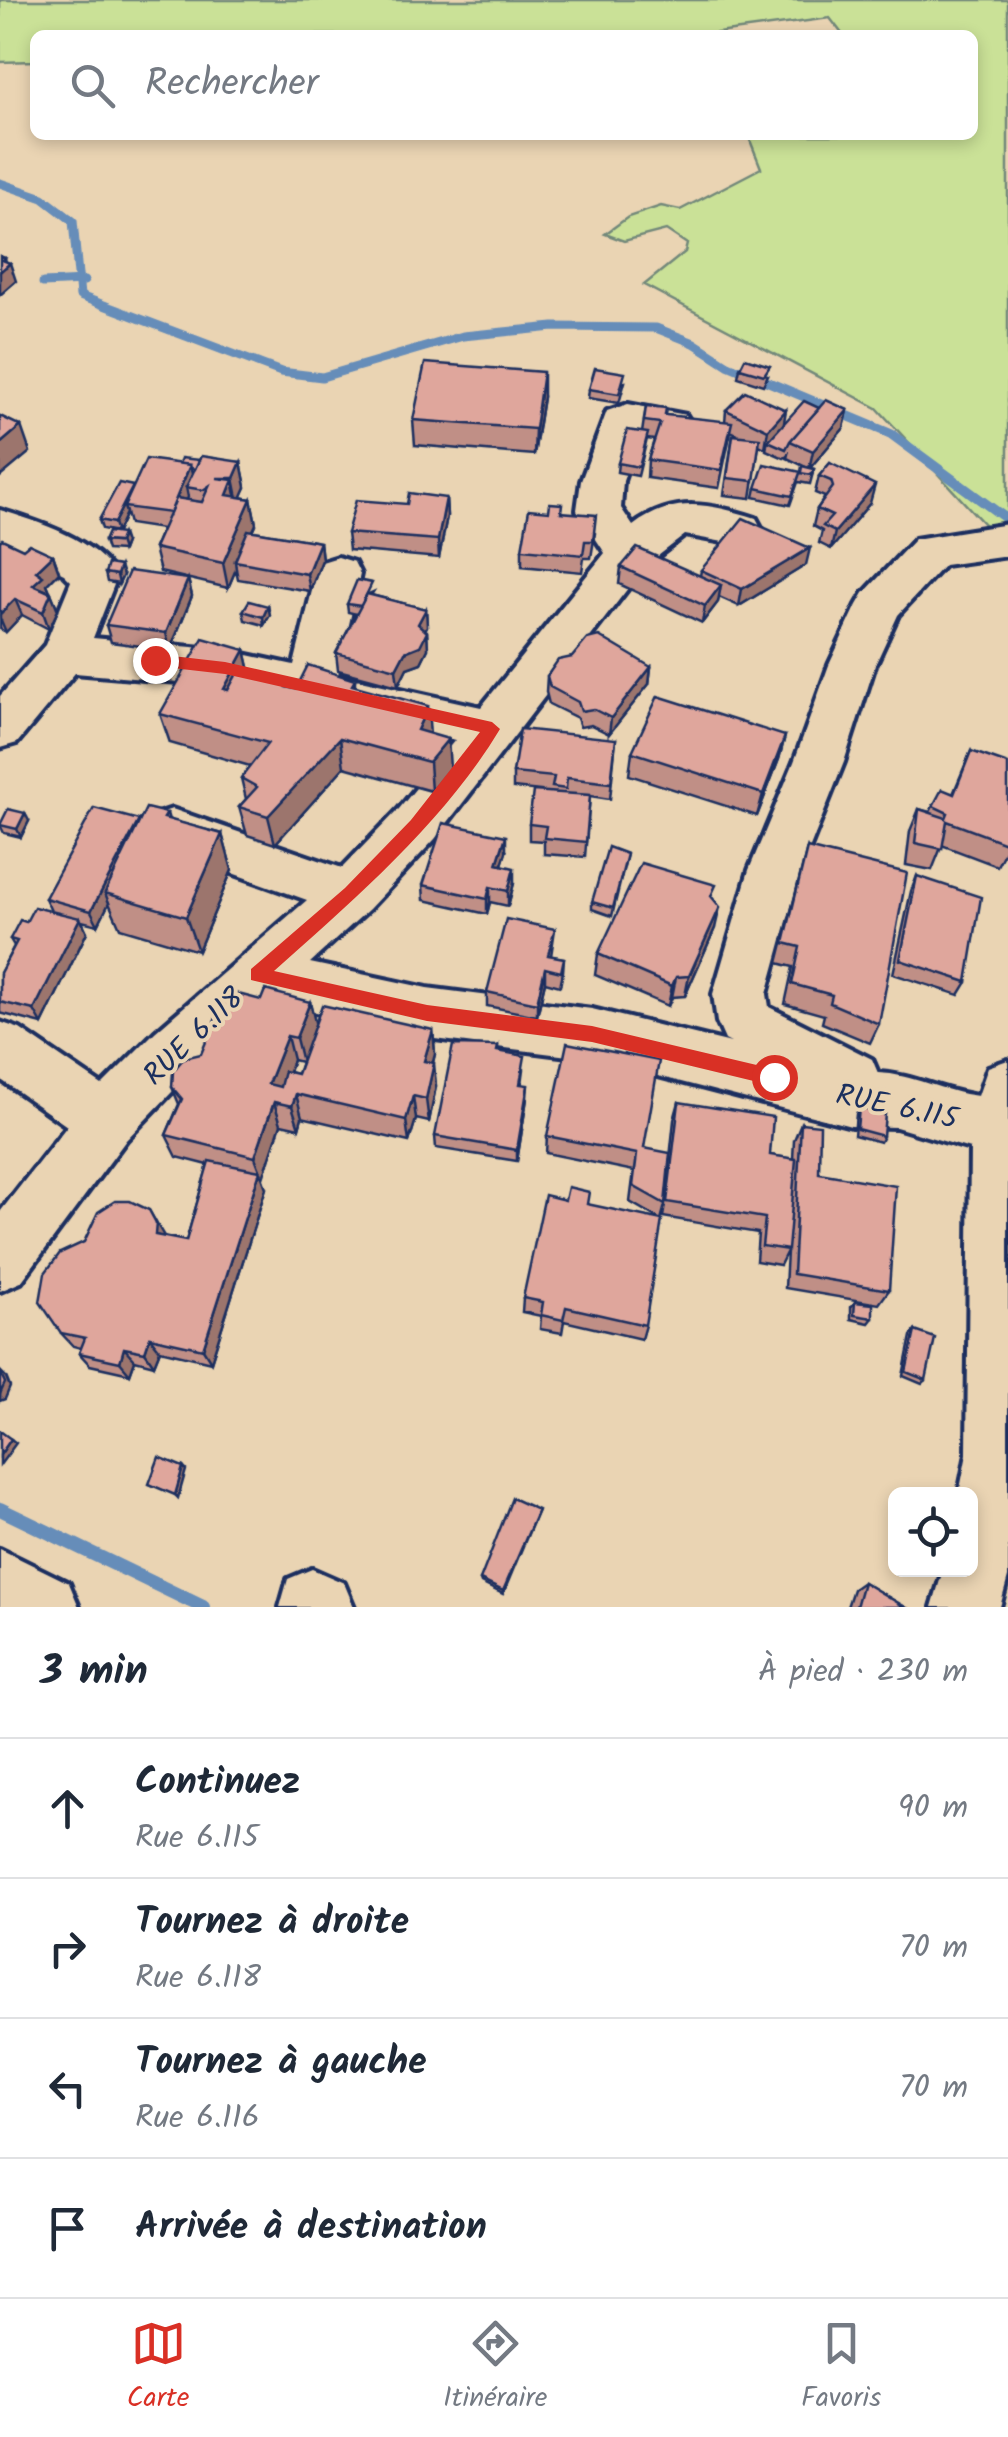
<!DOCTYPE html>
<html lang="fr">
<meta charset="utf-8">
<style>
:root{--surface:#fff;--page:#f6f6f7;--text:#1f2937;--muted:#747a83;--line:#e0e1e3;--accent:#d93025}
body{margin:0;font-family:Kalam,sans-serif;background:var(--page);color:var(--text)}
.controls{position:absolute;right:30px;bottom:30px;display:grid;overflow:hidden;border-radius:15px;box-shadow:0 5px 15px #0003}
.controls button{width:90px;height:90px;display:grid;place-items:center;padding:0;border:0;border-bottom:2px solid var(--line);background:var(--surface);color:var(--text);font:50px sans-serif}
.stop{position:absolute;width:30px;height:30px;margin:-22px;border:8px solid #d93025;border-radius:50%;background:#fff}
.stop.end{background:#d93025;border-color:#fff;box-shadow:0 2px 10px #0008}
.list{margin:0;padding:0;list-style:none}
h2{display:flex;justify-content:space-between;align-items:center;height:130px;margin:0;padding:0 40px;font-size:42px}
h2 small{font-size:32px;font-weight:400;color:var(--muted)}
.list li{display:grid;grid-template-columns:65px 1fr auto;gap:30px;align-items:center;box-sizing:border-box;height:140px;padding:0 40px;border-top:2px solid var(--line)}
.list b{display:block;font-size:38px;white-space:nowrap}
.list p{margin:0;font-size:32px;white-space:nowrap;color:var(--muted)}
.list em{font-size:32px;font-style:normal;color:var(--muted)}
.icon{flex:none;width:55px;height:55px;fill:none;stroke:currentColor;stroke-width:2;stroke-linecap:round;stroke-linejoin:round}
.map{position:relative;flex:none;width:1008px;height:1607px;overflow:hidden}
.search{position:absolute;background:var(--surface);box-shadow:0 5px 15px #0003;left:30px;right:30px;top:30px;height:110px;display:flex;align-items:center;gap:25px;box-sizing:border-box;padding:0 35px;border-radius:15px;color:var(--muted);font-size:38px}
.sheet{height:690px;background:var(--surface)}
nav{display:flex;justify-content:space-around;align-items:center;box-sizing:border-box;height:140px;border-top:2px solid var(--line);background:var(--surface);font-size:28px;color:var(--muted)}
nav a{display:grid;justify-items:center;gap:5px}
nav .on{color:var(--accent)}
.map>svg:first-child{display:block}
</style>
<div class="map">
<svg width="1008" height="1607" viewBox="0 0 1008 1607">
<rect width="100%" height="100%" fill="#ead4b3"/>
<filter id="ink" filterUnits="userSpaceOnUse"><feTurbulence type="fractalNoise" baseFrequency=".01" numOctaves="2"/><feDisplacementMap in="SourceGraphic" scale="20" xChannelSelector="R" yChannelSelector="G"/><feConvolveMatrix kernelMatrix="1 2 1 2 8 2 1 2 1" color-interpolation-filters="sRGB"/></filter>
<g filter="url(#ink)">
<polygon fill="#cae197" stroke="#72887a" stroke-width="2.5" points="0,0 1008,0 1008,550 877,408 644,285 685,252 687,244 666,230 624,241 605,234 628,217 661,206 680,210 761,168 748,135 973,135 973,35 843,35 830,18 703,35 35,35 35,61 0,62"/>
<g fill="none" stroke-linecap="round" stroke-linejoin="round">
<g stroke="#668db9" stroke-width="9">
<polyline points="0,183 43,198 73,221 80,296 281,372 322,377 463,336 554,327 656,328 694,343 728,365 835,410"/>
<polyline points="43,283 84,281"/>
</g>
<polyline stroke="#668db9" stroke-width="10" points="829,408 891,434 1008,520"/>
<polyline stroke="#668db9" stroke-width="14" points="0,1509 203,1607"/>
<defs>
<g id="minor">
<path d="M628,404L686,415L692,425L686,435L671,439L639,434L623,481L621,508L633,526C674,495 710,504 756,518L762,529L756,540L740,545L685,535L645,566L435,839L369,909L310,963L427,988L592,1009L731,1043L725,1040L717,1022L713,994L749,870L794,762L829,665L857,605L864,593L915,539L1008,524V556L944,565L898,615L875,665L844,762L801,870L767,994L769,1007L872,1059L878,1073C912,1074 943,1092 978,1096L988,1067L1008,1060V1577L1000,1607H932L943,1570H970V1494H959L967,1454L970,1149L896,1127L851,1126L592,1059L427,1038L268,1001L195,1068L126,1140L21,1282L0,1291V1212L67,1126L0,1079V1022L20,1029L102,1085L155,1032L307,900L154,845L147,830L154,815L172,809L342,868L399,809L455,740L225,686L75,673L17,743L0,748V696L45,645L71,581L64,574L0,544V510C39,522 97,540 117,577L93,638L225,650L294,665L316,574L322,562L338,557L354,562L360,574L338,675L481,707L605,553L577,510L581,481L607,411Z"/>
<polygon points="0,1549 69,1583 79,1607 0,1607"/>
<polygon points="312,1569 344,1583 354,1607 280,1607 288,1579"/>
</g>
</defs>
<use href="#minor" stroke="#1b2f5e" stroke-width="8"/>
<use href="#minor" fill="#ead4b3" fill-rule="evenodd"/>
</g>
<g fill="#c08f86" stroke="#1b2f5e" stroke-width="2.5" fill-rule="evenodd">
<polygon points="740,368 768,375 763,385 738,377"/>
<polygon points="625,382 619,403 588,398 589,389"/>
<polygon points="543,397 534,455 415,445 413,420"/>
<polygon points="646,406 665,415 725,422 726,410 784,423 819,408 848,410 844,428 810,468 814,469 810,484 798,482 790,505 754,497 756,488 801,472 806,467 787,458 788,454 784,458 766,450 767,445 765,448 759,445 751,498 724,495 733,435 739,435 731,431 719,488 647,478 648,460 654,440 647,439 638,476 617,472 618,463 642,433"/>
<polygon points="199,460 241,462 246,487 241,497 251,499 256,524 253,531 320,542 322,560 310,591 238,579 236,569 228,588 160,572 154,548 162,529 129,524 126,513 117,532 102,529 99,520 133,486 179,464"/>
<polygon points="830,463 870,503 831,549 819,543 822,531 813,526 817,509 825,497 815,493 819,476"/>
<polygon points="446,498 447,516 439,558 349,550 347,533 407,504"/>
<polygon points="562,512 595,533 591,558 584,558 582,572 522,566 522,549"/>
<polygon points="0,541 23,549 53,555 59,572 47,584 58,610 49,629 22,615 6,632 0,629"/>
<polygon points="104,541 125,543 122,551 107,550"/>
<polygon points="806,565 739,606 719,597 718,602 702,623 619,584 621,567 700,576 701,570"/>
<polygon points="105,573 123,575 119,584 107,582"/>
<polygon points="188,579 192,596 170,650 111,642 106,625"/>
<polygon points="373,592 371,595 426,609 427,626 425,630 427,632 428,649 421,663 407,668 398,686 338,670 336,653 357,614 348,612 347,604"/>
<polygon points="268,606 270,615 264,625 245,620 243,611"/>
<polygon points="245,650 250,672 288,682 289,688 296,689 355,680 355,685 430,734 450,768 431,791 344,767 275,844 247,835 239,807 246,799 241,778 250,766 170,743 160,714"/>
<polygon points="651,667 649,684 609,734 591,725 580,727 577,718 549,704 546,692 547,676"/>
<polygon points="785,736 779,759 757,816 629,775 632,752"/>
<polygon points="616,739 610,799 590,796 585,857 544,854 544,841 529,840 529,824 541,791 513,788 513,773"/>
<polygon points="971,751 1008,845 997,866 942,845 932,870 906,865 910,831 919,809 930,812 933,806 953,794"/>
<polygon points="167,813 169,820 222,834 232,870 198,951 120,928 109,903 98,925 82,921 87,932 42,1024 0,1013 0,973 14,946 10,939 26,922 51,911 45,898 140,822"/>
<polygon points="29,821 21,837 4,833 0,825"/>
<polygon points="807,848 879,1024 870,1043 822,1023 824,1015 785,1004 793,967 778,963"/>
<polygon points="506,852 502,865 514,883 508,906 490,902 487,914 424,900 423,885"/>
<polygon points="627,854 612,916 592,909 592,902"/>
<polygon points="917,876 967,982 959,995 893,974 911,891"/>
<polygon points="712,898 715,928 685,996 672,997 668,1006 595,975 598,954"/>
<polygon points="555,929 551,956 564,958 563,972 560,986 545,982 537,1016 487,1006 487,992"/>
<path d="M261,1000L310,1002L315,1024L433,1030L435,1054L433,1063L436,1086L429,1122L416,1119L409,1142L302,1117L299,1128L281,1124L262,1178L266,1188L211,1362L160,1350L154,1365L135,1360L130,1374L90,1365L79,1353L81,1348L73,1346L61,1333L164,1236L186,1241L208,1165L177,1157L166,1135L179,1104L172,1087L201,1054ZM293,1060L301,1062L297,1074L289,1072Z"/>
<polygon points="498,1046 498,1052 524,1069 522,1084 527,1098 517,1161 436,1148 435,1136"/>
<polygon points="679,1102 770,1155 793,1159 794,1140 801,1123 819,1173 889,1290 879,1304 785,1288 787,1251 780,1265 756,1261 758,1233 663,1217 665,1205 661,1220 630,1202 634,1171 546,1153 547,1136 644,1148 666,1196 674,1120"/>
<polygon points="859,1108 883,1136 880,1142 854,1135 856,1114"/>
<polygon points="587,1204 645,1325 641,1339 564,1321 562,1333 540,1329 541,1316 522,1312 523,1298"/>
<polygon points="855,1302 873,1318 869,1323 851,1319 851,1307"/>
<polygon points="915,1331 926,1380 922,1384 903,1376 911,1336"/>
<polygon points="538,1510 503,1594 481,1583 480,1580"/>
<polygon points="863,1582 905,1607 847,1607 853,1589"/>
</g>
<g fill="#9c746d" stroke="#1b2f5e" stroke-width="2.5">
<polygon points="5,258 7,266 10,263 16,281 0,295 0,272 2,260"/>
<polygon points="543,372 543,397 534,455 535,429"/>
<polygon points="786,410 783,428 768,441 765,448 768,430"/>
<polygon points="848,410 844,428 809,469 813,451"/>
<polygon points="21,426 30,452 0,477 0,444"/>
<polygon points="241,462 246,487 239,503 234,478"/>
<polygon points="190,465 194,483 186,487 188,497 175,530 170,513"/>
<polygon points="233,480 238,505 227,495"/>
<polygon points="875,485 870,503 831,549 835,532"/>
<polygon points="133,486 124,507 126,513 117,532 114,523"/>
<polygon points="446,498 447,516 439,558 438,540"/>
<polygon points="251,499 256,524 239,562 235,561 236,569 228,588 223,563"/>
<polygon points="122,534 125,543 122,551 119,542"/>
<polygon points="320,542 322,560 310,591 307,574"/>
<polygon points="810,548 806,565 739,606 742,589"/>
<polygon points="53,555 59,572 47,584 50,592 33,585 36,571"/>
<polygon points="120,566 123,575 119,584 117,575"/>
<polygon points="188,579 192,596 170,650 166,633"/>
<polygon points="721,585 718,602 702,623 705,606"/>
<polygon points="51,593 58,610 49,629 43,612"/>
<polygon points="15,599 22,615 6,632 0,618 0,614"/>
<polygon points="268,606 270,615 264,625 263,617"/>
<polygon points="426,609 427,626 420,641 418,624"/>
<polygon points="427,632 428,649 421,663 407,668 398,686 396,669 405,652"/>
<polygon points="245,650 252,680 231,718 224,689"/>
<polygon points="651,667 649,684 609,734 611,718"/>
<polygon points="428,706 430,736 417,730"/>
<polygon points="785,736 779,759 757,816 763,794"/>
<polygon points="340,738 344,767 275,844 268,816"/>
<polygon points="448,739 450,768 431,791 429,762"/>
<polygon points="25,813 29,821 21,837 17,829"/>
<polygon points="139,820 144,835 105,893 109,903 98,925 91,911"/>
<polygon points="222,834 232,870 198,951 186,917"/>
<polygon points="506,836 506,852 497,879 497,864"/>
<polygon points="514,868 514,883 508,906 508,891"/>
<polygon points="490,887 490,902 487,914 487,899"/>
<polygon points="720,907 715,928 685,996 689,976"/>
<polygon points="80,918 87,932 42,1024 34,1010"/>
<polygon points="545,968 545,982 537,1016 537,1003"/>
<polygon points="676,977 672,997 668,1006 672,986"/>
<polygon points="310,1002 316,1026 302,1062 296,1038"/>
<polygon points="433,1030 435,1054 427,1084 424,1061"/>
<polygon points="287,1036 293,1060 277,1103 268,1084"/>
<polygon points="434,1063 436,1086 429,1122 426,1099"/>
<polygon points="528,1085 527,1098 517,1161 517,1150"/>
<polygon points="296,1094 302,1117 299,1128 292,1106"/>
<polygon points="413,1096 416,1119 409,1142 406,1120"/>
<polygon points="274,1102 281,1124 263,1178 255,1157"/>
<polygon points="260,1171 266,1188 211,1362 203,1349"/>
<polygon points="149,1210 158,1226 165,1238 155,1235"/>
<polygon points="150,1337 160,1350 154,1365 145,1352"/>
<polygon points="124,1348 135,1360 130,1374 120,1362"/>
<polygon points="1,1372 6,1377 10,1387 5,1399 0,1401"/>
<polygon points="11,1439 16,1443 0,1465 0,1455"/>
<polygon points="183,1467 186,1470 178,1498 175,1495"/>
</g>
<g fill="#dfa69c" stroke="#1b2f5e" stroke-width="2.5">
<polygon points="0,256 5,258 2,260 10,263 0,272"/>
<polygon points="745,358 770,366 764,375 740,368"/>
<polygon points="425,363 543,372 535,429 413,420"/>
<polygon points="595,368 625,373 619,394 589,389"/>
<polygon points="745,391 786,410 768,430 726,410"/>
<polygon points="826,400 848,410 813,451 790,441"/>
<polygon points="804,401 819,408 790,441 786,449 768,441"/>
<polygon points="646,406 666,408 665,415 732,422 721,470 648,460 660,423 644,421"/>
<polygon points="0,416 21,426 0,444"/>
<polygon points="627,430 648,433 639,467 618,463"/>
<polygon points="733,435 760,438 754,481 727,478"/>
<polygon points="201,456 241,462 234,478 217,478 233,480 227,495 251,499 223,563 154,548 176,498 202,502 209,486 203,490 186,487"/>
<polygon points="181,458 199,460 195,469 191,468 190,465 179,464"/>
<polygon points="146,459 190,465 170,513 124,507"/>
<polygon points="830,463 875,485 835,532 823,526 832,516 817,509 833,487 831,481 819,476"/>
<polygon points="764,464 801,472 802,466 814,469 812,475 800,473 792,496 756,488"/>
<polygon points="119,483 133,486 114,523 99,520"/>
<polygon points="409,493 446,498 438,540 347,533 356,500 407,504"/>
<polygon points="550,503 562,504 561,512 596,515 593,541 585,541 583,555 522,549 529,509 549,511"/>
<polygon points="743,518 810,548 742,589 701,570"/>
<polygon points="248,530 320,542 307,574 235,561"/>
<polygon points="108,532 122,534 119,542 104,541"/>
<polygon points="2,539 23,549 29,544 53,555 36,571 43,576 33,585 51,593 43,612 15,599 0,614 0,541"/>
<polygon points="637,548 721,585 705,606 621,567"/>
<polygon points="108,564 120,566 117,575 105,573"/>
<polygon points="129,571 188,579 166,633 106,625"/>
<polygon points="357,580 372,583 361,606 347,604"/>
<polygon points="367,594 426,609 418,624 427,632 420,646 405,652 396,669 336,653"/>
<polygon points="249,601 268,606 263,617 243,611"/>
<polygon points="599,636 651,667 611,718 593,709 581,711 578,702 550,687 547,676 558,660 572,657 587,639"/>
<polygon points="203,638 245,650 224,689 228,690 239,670 288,682 286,687 296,689 308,665 355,680 352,685 428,706 417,730 448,739 429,762 340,738 268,816 239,807 257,787 241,778 268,743 160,714"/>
<polygon points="658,696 785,736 763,794 632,752"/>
<polygon points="520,729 616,739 611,783 567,778 566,789 552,787 554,777 513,773"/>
<polygon points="971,751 1008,764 1008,844 947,821 942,849 915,843 919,809 946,818 948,813 933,806 942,789 954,794"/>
<polygon points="533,791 590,795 586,842 544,838 546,826 529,824"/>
<polygon points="94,808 139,820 91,911 45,898"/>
<polygon points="146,808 167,813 164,818 222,834 186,917 105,893"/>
<polygon points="8,809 25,813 17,829 0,825"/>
<polygon points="443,823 506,836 497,864 514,868 508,891 490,887 487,899 423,885"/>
<polygon points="608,847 627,854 613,908 592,902"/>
<polygon points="807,848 907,873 879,1024 830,1003 832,995 792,984 800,947 784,943"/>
<polygon points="641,863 716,885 711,896 720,907 689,976 676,977 672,986 598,954"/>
<polygon points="917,876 981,897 967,982 900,960"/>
<polygon points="34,907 80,918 34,1010 0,1002 0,973 17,941 10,939 20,920 26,922"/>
<polygon points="506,919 555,929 548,955 564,958 561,972 545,968 537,1003 487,992"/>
<polygon points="265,990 310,1002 296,1038 287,1036 268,1084 280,1087 284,1071 297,1074 322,1005 433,1030 424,1061 434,1063 426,1099 413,1096 406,1120 296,1094 292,1106 274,1102 255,1157 166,1135 182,1099 172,1087 173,1071 184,1058 201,1054 227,991 261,1000"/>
<polygon points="567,1043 659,1061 644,1148 670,1153 665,1204 633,1186 637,1154 547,1136"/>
<polygon points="453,1045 498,1046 497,1051 525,1056 520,1084 528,1085 517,1150 435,1136"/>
<polygon points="679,1102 773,1117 770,1155 796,1159 788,1250 762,1246 765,1218 667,1202"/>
<polygon points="859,1108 885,1114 883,1136 857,1129"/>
<polygon points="801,1123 820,1125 819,1173 896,1186 889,1290 793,1274"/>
<polygon points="209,1161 260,1171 203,1349 150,1337 145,1352 124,1348 120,1362 79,1353 85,1338 61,1333 40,1302 45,1273 60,1253 84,1242 98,1212 115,1201 130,1201 149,1210 156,1223 155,1235 186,1241"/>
<polygon points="568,1187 589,1192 587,1204 662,1220 645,1325 566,1307 563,1320 541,1315 543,1302 523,1298 545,1195 565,1200"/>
<polygon points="855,1302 873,1304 873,1318 854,1315"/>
<polygon points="915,1331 935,1338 926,1380 906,1372"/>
<polygon points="0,1372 5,1383 0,1394"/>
<polygon points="0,1431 11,1439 0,1455"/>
<polygon points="159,1457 183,1467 175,1495 149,1484"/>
<polygon points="512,1498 538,1510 503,1591 480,1580"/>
<polygon points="863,1582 905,1607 856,1607"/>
</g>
</g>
<path fill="#d93025" d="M155,654L225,662L492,722L500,729C445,821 354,900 274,971L427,1005L592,1026L774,1069L780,1071V1083L774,1086L592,1042L427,1021L251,980V969L345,888L411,820L480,732L225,674L155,666L147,660Z"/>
<g text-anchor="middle" stroke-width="8" stroke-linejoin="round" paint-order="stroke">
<g font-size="30" fill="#1b2f5e" stroke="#ead4b3">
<text transform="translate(193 1036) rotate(-44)" y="10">RUE 6.118</text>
<text transform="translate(897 1106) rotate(12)" y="10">RUE 6.115</text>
</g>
</g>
</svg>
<div class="controls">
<button><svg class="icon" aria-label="locate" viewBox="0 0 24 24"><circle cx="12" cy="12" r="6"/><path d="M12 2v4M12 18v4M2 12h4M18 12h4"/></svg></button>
</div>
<div class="stop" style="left:774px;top:1077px"></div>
<div class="stop end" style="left:155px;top:660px"></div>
<div class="search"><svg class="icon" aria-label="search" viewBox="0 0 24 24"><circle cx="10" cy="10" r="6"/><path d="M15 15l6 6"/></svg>Rechercher</div>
</div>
<section class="sheet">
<h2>3 min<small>À pied · 230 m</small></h2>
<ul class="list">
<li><svg class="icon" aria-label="ahead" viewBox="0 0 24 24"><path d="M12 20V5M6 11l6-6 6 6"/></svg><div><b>Continuez</b><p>Rue 6.115</p></div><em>90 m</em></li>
<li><svg class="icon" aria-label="right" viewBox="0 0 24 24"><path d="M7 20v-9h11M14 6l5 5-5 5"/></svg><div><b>Tournez à droite</b><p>Rue 6.118</p></div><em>70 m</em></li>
<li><svg class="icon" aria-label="left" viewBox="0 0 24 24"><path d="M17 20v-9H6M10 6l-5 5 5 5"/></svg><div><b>Tournez à gauche</b><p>Rue 6.116</p></div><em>70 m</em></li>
<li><svg class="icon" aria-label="arrive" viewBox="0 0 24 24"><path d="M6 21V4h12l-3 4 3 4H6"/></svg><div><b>Arrivée à destination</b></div></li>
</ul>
</section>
<nav>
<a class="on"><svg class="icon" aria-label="map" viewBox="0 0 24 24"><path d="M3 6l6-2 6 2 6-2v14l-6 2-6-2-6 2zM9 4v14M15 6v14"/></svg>Carte</a>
<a><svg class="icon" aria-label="directions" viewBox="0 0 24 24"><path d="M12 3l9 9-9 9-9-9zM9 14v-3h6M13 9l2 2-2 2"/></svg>Itinéraire</a>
<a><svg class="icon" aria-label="saved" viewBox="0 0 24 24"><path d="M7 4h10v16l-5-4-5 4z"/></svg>Favoris</a>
</nav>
